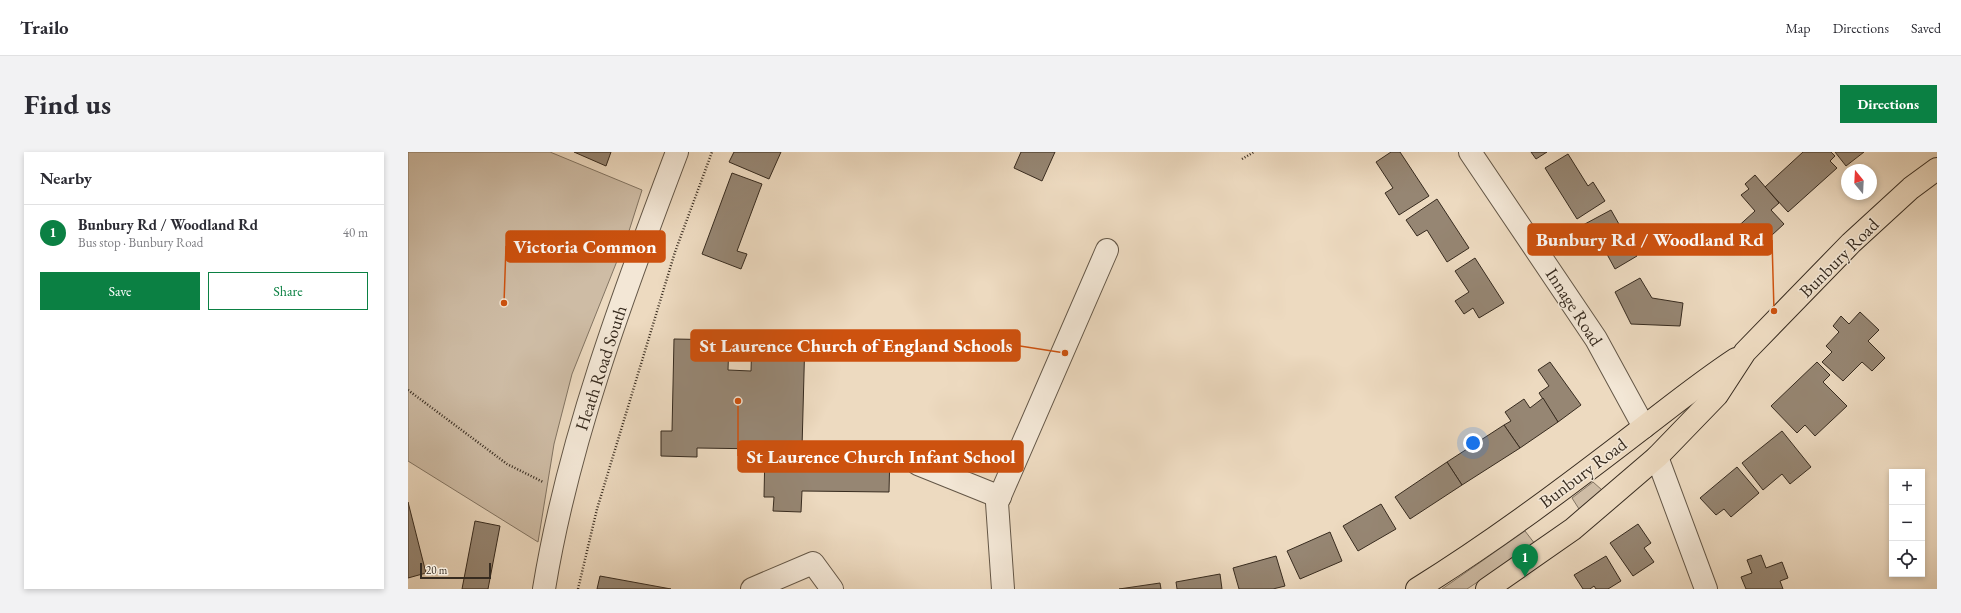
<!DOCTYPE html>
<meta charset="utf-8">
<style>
:root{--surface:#fff;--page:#f2f2f3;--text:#2b2b33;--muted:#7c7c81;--line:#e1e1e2;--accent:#0b8043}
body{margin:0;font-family:"EB Garamond",serif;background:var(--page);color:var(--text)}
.controls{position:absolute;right:12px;bottom:12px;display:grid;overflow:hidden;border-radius:0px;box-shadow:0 2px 6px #0003}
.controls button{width:36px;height:36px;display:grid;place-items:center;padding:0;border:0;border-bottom:1px solid var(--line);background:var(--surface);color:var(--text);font:20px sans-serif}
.compass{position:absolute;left:1433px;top:12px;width:36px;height:36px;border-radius:50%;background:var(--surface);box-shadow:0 2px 6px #0003;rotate:342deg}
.scale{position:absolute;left:12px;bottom:10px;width:71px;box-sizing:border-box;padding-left:4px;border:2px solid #372b1f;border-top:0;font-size:11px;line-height:14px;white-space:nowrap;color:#372b1f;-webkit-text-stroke:3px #f3e7d6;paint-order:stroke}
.you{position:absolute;left:1065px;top:291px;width:14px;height:14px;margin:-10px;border:3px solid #fff;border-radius:50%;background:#1a73e8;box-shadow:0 0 0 6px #1a73e833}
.badge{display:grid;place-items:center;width:26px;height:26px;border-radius:50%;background:var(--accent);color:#fff;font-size:13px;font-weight:700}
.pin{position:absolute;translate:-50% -33px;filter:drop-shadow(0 1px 2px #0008)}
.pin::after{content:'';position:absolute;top:21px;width:14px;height:12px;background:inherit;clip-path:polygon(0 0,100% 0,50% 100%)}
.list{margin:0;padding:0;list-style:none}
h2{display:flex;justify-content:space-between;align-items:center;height:52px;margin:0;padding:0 16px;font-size:17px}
h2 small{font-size:13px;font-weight:400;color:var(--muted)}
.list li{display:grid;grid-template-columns:26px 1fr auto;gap:12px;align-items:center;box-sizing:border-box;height:56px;padding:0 16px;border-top:1px solid var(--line)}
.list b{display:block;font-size:15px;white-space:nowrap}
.list p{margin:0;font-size:13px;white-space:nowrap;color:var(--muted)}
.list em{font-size:13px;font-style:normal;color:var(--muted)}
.actions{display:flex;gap:8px;padding:12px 16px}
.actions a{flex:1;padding:9px 0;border:1px solid var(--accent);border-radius:0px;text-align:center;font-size:14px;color:var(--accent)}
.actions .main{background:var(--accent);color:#fff}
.icon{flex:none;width:22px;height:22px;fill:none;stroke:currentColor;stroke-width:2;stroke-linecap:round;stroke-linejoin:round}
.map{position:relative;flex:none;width:1529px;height:437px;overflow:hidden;border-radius:0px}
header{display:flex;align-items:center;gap:24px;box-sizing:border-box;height:56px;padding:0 20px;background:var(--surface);border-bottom:1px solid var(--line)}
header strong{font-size:19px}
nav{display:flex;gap:22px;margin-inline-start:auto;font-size:14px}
.intro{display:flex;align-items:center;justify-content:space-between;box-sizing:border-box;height:96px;padding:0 24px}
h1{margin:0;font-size:28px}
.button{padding:10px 18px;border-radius:0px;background:var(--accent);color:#fff;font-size:14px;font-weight:700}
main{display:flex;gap:24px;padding:0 24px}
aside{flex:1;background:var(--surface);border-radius:0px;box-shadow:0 2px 6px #0003}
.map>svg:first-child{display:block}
</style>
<header>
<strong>Trailo</strong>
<nav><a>Map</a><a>Directions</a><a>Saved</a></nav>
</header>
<div class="intro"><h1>Find us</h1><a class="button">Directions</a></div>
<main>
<aside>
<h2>Nearby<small></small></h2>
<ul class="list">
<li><span class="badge">1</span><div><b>Bunbury Rd / Woodland Rd</b><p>Bus stop · Bunbury Road</p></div><em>40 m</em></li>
</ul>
<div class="actions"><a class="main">Save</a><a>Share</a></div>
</aside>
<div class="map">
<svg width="1529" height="437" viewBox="0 0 1529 437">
<rect width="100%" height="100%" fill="#eddac0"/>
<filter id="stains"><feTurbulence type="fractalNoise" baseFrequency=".005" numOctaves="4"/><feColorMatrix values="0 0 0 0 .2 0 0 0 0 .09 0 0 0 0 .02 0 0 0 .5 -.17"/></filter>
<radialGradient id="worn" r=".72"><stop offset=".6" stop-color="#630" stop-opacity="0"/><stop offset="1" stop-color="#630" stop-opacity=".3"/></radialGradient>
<g fill="#cebca5" stroke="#827462">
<polygon points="0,0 142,0 234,38 221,79 164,222 146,292 130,390 0,309"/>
<polygon points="1185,330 1194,338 1171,357 1164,346"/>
<polygon points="1117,379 1127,392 1059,437 1034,437"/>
</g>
<g fill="#968673" stroke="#372b1f">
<polygon points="166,0 203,0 198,14"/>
<polygon points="326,0 373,0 361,27 321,10"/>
<polygon points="613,0 647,0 634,29 606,16"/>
<polygon points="983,0 992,0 1021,44 991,63 977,41 985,36 968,10"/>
<polygon points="1123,0 1139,0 1128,7"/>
<polygon points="1395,0 1423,0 1427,4 1422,9 1429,16 1380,60 1357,35"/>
<polygon points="1427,0 1456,0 1438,14"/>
<polygon points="1160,2 1180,34 1185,30 1197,49 1169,67 1137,16"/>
<polygon points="324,21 354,32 329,99 339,102 333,117 294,102"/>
<polygon points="1347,23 1371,51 1363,58 1376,72 1364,83 1360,78 1340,97 1325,79 1347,59 1333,43 1341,37 1337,32"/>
<polygon points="1029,47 1061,96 1039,110 1019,78 1009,84 998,68"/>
<polygon points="1203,58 1229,104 1207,117 1194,93 1188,97 1175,73"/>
<polygon points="1067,106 1096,151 1071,166 1065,156 1056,162 1047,149 1061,140 1047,119"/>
<polygon points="1232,126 1244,146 1275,151 1272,174 1223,172 1207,140"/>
<polygon points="1452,160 1471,178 1460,189 1477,206 1464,219 1454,210 1435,229 1414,210 1424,200 1418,194 1431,180 1425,174 1433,164 1441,172"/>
<polygon points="344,183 397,184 394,296 482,298 481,340 394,339 393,360 365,359 366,345 356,345 357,297 289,296 289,305 253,304 253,279 264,279 266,187 321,188 320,218 343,219"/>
<polygon points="1142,210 1173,253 1150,270 1131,241 1141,234 1130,218"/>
<polygon points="1409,210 1422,223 1415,230 1439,254 1407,284 1397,273 1389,281 1363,254"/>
<polygon points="1135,246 1150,270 1112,296 1096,273 1103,269 1097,260 1116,247 1122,256"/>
<polygon points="1096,273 1112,296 1054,333 1039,310"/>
<polygon points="1374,279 1403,315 1382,332 1374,322 1355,338 1334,311"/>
<polygon points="1039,310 1054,333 1002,367 987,345"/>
<polygon points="1329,315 1351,341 1323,365 1316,357 1308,363 1292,346"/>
<polygon points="0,350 18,421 0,426"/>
<polygon points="973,352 988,377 950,399 935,374"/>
<polygon points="67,369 92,374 80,437 54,437"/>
<polygon points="1230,372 1243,391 1236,396 1246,410 1225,424 1202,391"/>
<polygon points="922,380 934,409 892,427 879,399"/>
<polygon points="1353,403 1358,416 1374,410 1380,426 1372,429 1375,437 1338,437 1333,425 1344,421 1339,408"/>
<polygon points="868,404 877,434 865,437 831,437 825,416"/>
<polygon points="1198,404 1213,429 1200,437 1188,437 1186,434 1182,437 1175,437 1166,423"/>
<polygon points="812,422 814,437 769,437 768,430"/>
<polygon points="192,424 263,437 189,437"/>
<polygon points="752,431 753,437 711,437"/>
</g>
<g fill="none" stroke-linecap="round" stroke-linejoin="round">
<defs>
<g id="minor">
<polyline points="1062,0 1188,187 1236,275"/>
<polyline points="1249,305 1298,437"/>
<polyline points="510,312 592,345"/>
<path d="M136,437C160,289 216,140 269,0"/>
<polyline points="344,437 405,411 424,437"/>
<polyline points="595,437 589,351 699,98"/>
</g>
<g id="major">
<path d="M1009,437C1088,388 1162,332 1236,275C1266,252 1296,228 1328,207"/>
<polyline points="1079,437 1165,377 1249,305 1309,243 1337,200 1443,91 1503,36 1529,17"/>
</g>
</defs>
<use href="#minor" stroke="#645747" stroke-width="24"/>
<use href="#major" stroke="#372b1f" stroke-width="24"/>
<g stroke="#372b1f" stroke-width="2.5" stroke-dasharray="1 2" stroke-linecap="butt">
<polyline points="834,7 846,0"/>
<polyline points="0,238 99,312 135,330"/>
<polyline points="170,437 189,357 267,100 304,0"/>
</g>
<use href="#minor" stroke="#f3e7d6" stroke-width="22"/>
<use href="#major" stroke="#eddac0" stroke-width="22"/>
</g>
<g text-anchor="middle" stroke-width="3" stroke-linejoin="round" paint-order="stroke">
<g font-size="18" fill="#372b1f" stroke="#f3e7d6">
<text transform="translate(1431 106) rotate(-45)" y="6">Bunbury Road</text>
<text transform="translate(1166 155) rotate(57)" y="6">Innage Road</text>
<text transform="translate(193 216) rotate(-72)" y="6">Heath Road South</text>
<text transform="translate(1175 321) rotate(-37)" y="6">Bunbury Road</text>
</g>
</g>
<path fill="none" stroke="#cd520f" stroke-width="1.5" d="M1366 159L1364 88M96 151L98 94M657 201L612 194M330 249L330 304"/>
<g fill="#cd520f" stroke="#f3e7d6" stroke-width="1.5">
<circle cx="1366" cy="159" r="4"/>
<circle cx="96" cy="151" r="4"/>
<circle cx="657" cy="201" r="4"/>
<circle cx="330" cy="249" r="4"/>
</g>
<g fill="#cd520f" stroke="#cd520f" stroke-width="1.5">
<rect x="1120" y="72" width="244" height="31" rx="4"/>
<rect x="98" y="79" width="159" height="31" rx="4"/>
<rect x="283" y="178" width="329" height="31" rx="4"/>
<rect x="330" y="289" width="285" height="31" rx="4"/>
</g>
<g font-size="19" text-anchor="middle" font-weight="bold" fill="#fff">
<text x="1242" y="94">Bunbury Rd / Woodland Rd</text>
<text x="177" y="101">Victoria Common</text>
<text x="448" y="200">St Laurence Church of England Schools</text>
<text x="473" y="311">St Laurence Church Infant School</text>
</g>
<rect width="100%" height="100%" filter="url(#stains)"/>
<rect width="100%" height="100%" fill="url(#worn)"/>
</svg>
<div class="controls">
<button>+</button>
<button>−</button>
<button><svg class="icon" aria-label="locate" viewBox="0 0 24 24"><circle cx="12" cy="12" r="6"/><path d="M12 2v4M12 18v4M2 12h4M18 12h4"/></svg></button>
</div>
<svg class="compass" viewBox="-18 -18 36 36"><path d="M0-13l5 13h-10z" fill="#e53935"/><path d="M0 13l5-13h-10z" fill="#7c7c81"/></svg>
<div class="scale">20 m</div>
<div class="you"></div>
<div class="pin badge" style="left:1117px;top:425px">1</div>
</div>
</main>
